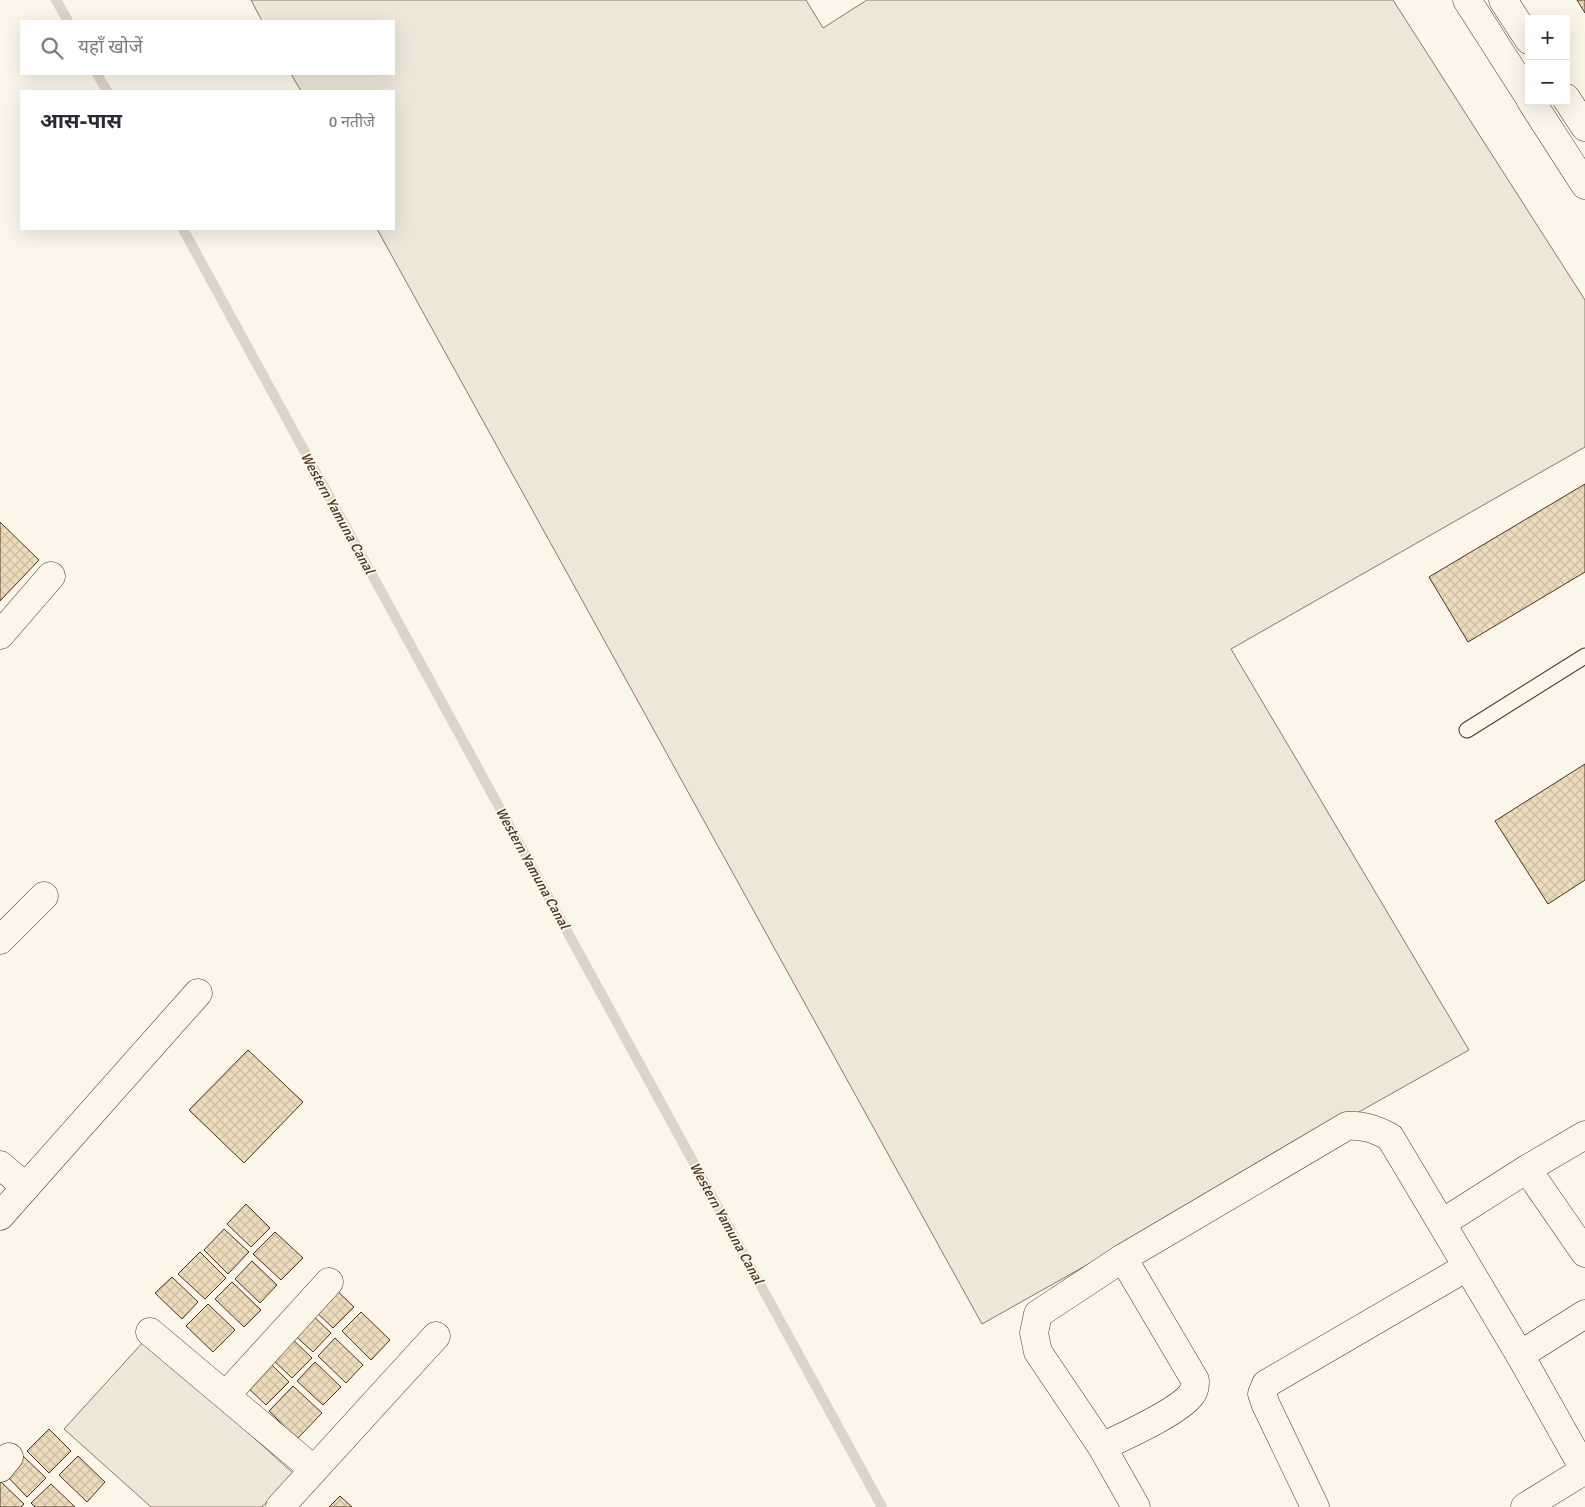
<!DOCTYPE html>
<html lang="hi">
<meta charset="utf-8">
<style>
:root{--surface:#fff;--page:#f7f7f7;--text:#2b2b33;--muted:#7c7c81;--line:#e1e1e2}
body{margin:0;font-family:Signika,"Noto Sans Devanagari",sans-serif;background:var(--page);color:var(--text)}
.controls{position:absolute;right:15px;top:15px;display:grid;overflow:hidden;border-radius:0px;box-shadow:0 5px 20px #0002}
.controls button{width:45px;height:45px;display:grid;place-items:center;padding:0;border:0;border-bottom:1px solid var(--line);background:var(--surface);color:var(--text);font:25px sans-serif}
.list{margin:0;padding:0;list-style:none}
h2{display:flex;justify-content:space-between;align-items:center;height:65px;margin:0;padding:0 20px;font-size:21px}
h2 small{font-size:16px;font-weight:400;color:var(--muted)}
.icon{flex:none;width:28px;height:28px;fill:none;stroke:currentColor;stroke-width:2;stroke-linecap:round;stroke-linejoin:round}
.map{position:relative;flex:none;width:1585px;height:1507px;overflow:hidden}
.search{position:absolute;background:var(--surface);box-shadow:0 5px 20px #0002;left:20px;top:20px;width:375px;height:55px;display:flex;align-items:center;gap:12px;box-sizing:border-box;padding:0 18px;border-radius:0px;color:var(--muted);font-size:19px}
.panel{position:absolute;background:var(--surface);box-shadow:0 5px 20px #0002;left:20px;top:90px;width:375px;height:140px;border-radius:0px}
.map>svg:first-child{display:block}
</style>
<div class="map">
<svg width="1585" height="1507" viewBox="0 0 1585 1507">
<defs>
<pattern id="building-cross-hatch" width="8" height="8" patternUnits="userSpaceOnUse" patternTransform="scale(1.25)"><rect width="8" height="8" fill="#ecdcbc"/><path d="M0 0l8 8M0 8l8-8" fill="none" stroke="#ccbda1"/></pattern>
</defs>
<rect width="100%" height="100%" fill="#fbf6e9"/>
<g fill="#ede6d9" stroke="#887966">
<polygon points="251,0 806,0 823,28 867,0 1393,0 1585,300 1585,447 1231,649 1469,1050 982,1324 377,229 394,229 394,91 301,91 291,74 394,74 394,21 262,21"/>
<polygon points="145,1340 293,1473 262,1507 151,1507 64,1429"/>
</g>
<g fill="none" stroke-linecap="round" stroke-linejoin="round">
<g stroke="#dcd4c6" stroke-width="10">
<polyline points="56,0 68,21"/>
<polyline points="97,74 107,91"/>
<polyline points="183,229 882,1507"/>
</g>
</g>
<g fill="url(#building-cross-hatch)" stroke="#4a3520">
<polygon points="1577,0 1585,0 1585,13"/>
<polygon points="1585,484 1585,572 1468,642 1429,577"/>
<polygon points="0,522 39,560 0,601"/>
<polygon points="1585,764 1585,880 1548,904 1495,821"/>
<polygon points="248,1050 303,1102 244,1163 189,1110"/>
<polygon points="246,1204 270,1228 251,1247 227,1224"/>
<polygon points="224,1229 249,1252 228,1274 204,1250"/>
<polygon points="275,1232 303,1258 281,1280 253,1254"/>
<polygon points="200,1252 226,1278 205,1299 178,1274"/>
<polygon points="252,1261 277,1285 260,1303 235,1279"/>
<polygon points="172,1277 198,1302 182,1319 155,1293"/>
<polygon points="232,1282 261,1310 244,1327 215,1299"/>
<polygon points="331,1285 354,1307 333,1328 310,1306"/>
<polygon points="208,1304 235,1330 213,1352 186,1326"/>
<polygon points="309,1312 331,1333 313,1352 290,1331"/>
<polygon points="361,1312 390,1340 371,1360 342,1331"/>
<polygon points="288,1335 312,1358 292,1378 268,1355"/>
<polygon points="335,1338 363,1365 346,1383 318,1356"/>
<polygon points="267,1360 289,1382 266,1405 244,1384"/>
<polygon points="315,1362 341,1387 323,1405 297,1381"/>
<polygon points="293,1386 322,1413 297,1439 269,1411"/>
<polygon points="49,1429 71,1451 49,1473 27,1451"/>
<polygon points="23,1456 46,1478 27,1497 5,1474"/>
<polygon points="78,1456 105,1482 87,1502 59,1475"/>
<polygon points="0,1481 24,1504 21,1507 0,1507"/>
<polygon points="51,1484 75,1507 35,1507 31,1503"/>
<polygon points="340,1496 352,1507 329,1507"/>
</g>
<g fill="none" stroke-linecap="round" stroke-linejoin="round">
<defs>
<polyline id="service" points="1467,730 1585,656"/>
<g id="minor">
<polyline points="0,635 51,576"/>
<polyline points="0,940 44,896"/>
<polyline points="0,1165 26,1187"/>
<polyline points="1527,1169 1585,1253"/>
<polyline points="0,1216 198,993"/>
<polyline points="1442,1223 1527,1169 1585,1135"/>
<polyline points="150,1332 313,1469"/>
<polyline points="1520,1355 1585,1314"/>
<polyline points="226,1395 329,1282"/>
<path d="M1102,1447C1124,1436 1177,1413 1191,1395C1195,1390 1195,1386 1195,1380L1123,1258"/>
<polyline points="0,1468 9,1457"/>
<polyline points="280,1507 436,1336"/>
<path d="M1136,1507L1102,1447L1038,1352L1034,1333L1038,1314L1123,1258L1347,1126C1364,1125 1375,1129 1390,1137L1520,1355L1585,1471"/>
<polyline points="1315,1507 1266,1405 1262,1394 1266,1384 1467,1267"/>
<polyline points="1525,1507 1585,1470"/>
</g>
<g id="tertiary">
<polyline points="1467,0 1529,97"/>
<polyline points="1503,0 1529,40"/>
<polyline points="1566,98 1585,127"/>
<polyline points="1531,101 1585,185"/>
</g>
</defs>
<use href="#service" stroke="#4a3520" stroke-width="17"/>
<use href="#minor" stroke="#4a3520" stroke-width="29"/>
<use href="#tertiary" stroke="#4a3520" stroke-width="29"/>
<use href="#service" stroke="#fbf6e9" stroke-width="15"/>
<use href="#minor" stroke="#fbf6e9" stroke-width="28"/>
<use href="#tertiary" stroke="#fbf6e9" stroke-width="28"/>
</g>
<g text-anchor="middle" stroke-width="4" stroke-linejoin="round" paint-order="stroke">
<g font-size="14" font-style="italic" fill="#4a3520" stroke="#fbf6e9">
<text transform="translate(338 513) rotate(61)" y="5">Western Yamuna Canal</text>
<text transform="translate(533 868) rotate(61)" y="5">Western Yamuna Canal</text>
<text transform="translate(727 1223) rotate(61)" y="5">Western Yamuna Canal</text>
</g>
</g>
</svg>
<div class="controls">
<button>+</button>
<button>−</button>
</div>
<div class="search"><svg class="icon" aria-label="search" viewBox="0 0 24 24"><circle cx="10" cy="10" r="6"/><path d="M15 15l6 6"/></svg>यहाँ खोजें</div>
<section class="panel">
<h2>आस-पास<small>0 नतीजे</small></h2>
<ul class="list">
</ul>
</section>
</div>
